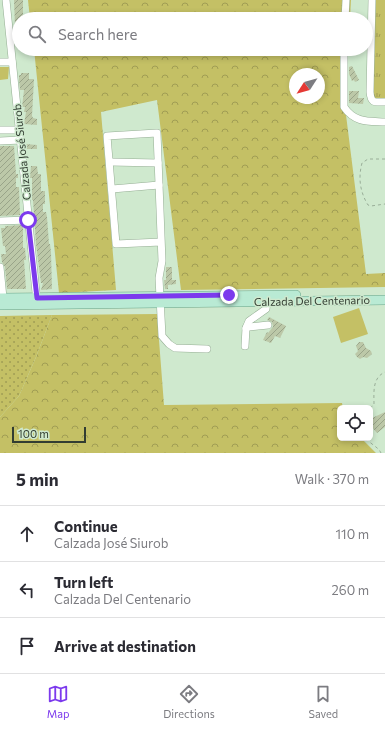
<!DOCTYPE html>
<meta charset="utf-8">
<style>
:root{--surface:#fff;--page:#f2f2f3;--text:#2b2b33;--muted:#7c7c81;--line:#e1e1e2;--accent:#7c3aed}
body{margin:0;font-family:Commissioner,sans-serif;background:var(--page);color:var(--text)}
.controls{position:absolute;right:12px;bottom:12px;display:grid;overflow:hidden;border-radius:6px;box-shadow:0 2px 6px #0003}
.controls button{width:36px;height:36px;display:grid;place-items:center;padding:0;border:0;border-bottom:1px solid var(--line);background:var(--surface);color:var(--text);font:20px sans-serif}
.compass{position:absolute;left:289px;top:68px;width:36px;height:36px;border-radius:50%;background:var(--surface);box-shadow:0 2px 6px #0003;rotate:234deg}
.scale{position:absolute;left:12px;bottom:10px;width:74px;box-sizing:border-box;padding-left:4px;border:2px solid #323d32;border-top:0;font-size:11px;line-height:14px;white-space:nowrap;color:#323d32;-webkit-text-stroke:3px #cfe9ce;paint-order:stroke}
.stop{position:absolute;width:12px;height:12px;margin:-9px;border:3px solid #7c3aed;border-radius:50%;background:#fff}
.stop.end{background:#7c3aed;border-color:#fff;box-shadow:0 1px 4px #0008}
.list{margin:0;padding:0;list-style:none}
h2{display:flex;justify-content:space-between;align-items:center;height:52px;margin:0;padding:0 16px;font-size:17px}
h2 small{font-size:13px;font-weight:400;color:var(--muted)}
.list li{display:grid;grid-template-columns:26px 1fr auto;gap:12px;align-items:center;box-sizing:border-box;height:56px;padding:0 16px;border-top:1px solid var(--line)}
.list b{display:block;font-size:15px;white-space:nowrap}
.list p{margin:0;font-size:13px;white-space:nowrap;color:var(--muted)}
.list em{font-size:13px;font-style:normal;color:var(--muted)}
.icon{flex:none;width:22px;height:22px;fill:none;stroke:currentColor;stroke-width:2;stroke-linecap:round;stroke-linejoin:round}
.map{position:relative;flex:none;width:385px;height:453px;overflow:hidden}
.search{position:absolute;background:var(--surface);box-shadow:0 2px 6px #0003;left:12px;right:12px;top:12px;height:44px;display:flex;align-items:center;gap:10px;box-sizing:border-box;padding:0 14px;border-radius:22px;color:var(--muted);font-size:15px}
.sheet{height:220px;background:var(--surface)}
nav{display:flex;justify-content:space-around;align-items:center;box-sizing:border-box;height:56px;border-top:1px solid var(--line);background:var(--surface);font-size:11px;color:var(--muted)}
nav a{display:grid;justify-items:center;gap:2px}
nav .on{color:var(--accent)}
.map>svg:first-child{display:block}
</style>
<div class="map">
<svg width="385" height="453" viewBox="0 0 385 453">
<defs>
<pattern id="grass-dots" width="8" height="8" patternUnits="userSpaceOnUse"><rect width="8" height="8" fill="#c4c065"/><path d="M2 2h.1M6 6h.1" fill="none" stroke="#a09d54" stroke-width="1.8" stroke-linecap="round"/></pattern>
<pattern id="forest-crowns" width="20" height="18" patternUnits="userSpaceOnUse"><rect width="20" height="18" fill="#c4c065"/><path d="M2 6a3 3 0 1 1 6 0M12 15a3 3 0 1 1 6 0" fill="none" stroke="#a09d54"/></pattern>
<pattern id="park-tufts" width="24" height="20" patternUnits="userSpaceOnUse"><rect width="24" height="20" fill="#c4c065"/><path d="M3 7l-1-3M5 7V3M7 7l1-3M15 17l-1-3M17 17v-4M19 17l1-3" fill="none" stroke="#a09d54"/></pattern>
<pattern id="building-hatch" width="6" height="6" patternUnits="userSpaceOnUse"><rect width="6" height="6" fill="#bcc8a8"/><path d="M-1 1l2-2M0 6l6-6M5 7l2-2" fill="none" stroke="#99a489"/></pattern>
</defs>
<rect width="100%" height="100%" fill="#cfe9ce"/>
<polygon fill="url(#grass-dots)" points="52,315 36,357 19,396 0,417 0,316"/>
<g fill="url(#forest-crowns)" fill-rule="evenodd">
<polygon points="28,0 351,0 350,19 30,19"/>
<path d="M34,49H348L345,107L366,274L385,273V287L181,290L157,100L101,112L116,290L59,293ZM295,74H319V98H295Z"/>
<polygon points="157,314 164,405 342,403 343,408 340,408 340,438 361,438 376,453 0,453 0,417 19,396 36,357 52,315"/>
</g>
<g fill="url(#park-tufts)">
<polygon points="374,0 385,0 385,100 377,101 373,97"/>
<polygon points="0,67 9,67 8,79 0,80"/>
</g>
<polygon fill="#c4c065" points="359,308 368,334 341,343 333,317"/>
<g fill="url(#building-hatch)">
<polygon points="14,0 23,0 23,19 19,19 19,26 15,26"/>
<polygon points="352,66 359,80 355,82 354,80 352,81 349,74 349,67"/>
<polygon points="21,73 29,73 29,79 34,79 32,116 33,118 37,119 37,125 24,124 26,112 24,112 25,107 22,107 24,90 20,90 19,80 19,75 21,75"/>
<polygon points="349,91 359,91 358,98 364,98 363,104 349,103"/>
<polygon points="26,144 37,145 37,149 26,149"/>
<polygon points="0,146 14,146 16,174 18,174 18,178 16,178 16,187 19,187 20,215 0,216"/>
<polygon points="31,166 37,166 38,174 41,174 41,191 45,191 45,204 43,204 43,212 46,212 47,217 49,244 50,244 51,252 52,289 41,290 43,283 41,283 36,244 33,200 32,200 32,178 30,178"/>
<polygon points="23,225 23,248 25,248 26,260 24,260 26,289 7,289 5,267 2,262 1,254 6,254 5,246 3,246 1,228 5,228 5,226"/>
<polygon points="166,267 172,267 172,280 176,280 176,284 168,285 168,289 165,289 164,280 166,280"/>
<polygon points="269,317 286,326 280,338 275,336 271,343 263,340 267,332 268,333 273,327 272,322 267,320"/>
<polygon points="359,342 363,342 366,348 371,351 372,354 367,358 363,357 360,359 357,357 355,354 358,351 356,346"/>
<polygon points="385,412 385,427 377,433 370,425 370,419"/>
</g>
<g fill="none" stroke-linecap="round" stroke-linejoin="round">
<defs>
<g id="minor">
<polyline points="6,0 37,302"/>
<path d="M372,0L370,92C371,104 375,102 385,102"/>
<polyline points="345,19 346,0"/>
<path d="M344,49V107C355,123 368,121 385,122"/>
<polyline points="0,62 12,62"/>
<polyline points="0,130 19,130"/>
<polyline points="0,141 21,140"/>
<polyline points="110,162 158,163"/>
<polyline points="112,189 159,185"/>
<polyline points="0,221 28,220"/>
<polyline points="161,242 116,244 107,136 157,133 162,261 159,278 162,336 169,344 175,348 207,349"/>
<polyline points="0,267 3,298"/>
<polyline points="246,328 249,321 266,309 267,301"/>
<polyline points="245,346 246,328 249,327 268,325"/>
</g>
<g id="major">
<polyline points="0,298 296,295"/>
<polyline points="0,305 385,300"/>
</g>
</defs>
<use href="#minor" stroke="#95ae94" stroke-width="8"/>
<use href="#major" stroke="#6ca488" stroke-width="10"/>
<g stroke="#99ae98" stroke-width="1" stroke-dasharray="3 3" stroke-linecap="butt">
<path d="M385,159H368L362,163C358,178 360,192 368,205L371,206L385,204"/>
<path d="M370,408L374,405C374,392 372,378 385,372"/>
<path d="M367,438C370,445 378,446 381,453"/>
</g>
<use href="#minor" stroke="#fff" stroke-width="7"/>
<use href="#major" stroke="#b9ead4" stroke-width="9"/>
</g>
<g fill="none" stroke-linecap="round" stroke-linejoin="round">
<polyline stroke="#7c3aed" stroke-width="5" points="28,220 37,298 229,295"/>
</g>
<g text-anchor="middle" stroke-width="3" stroke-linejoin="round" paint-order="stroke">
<g font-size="11" fill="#323d32" stroke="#cfe9ce">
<text transform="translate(22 152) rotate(-96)" y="4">Calzada José Siurob</text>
<text transform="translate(312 301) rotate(-1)" y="4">Calzada Del Centenario</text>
</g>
</g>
</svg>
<div class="controls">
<button><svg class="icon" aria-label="locate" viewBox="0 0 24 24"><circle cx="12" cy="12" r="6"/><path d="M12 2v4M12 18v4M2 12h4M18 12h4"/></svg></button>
</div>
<svg class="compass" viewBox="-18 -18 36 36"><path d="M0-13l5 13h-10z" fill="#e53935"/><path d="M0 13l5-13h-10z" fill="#7c7c81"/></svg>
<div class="scale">100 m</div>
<div class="stop" style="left:28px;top:220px"></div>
<div class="stop end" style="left:229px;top:295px"></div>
<div class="search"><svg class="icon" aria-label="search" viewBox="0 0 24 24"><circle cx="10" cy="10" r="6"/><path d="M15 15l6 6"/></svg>Search here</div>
</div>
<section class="sheet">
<h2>5 min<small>Walk · 370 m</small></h2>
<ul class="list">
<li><svg class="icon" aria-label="ahead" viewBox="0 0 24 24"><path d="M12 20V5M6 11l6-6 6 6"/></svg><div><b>Continue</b><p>Calzada José Siurob</p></div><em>110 m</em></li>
<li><svg class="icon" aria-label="left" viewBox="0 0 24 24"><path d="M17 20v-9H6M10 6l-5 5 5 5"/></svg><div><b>Turn left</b><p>Calzada Del Centenario</p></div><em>260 m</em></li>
<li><svg class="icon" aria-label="arrive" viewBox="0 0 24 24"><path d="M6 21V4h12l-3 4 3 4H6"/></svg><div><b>Arrive at destination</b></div></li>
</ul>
</section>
<nav>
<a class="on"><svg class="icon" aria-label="map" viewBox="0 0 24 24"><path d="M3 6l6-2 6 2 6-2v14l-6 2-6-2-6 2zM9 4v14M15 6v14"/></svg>Map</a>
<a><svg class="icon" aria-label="directions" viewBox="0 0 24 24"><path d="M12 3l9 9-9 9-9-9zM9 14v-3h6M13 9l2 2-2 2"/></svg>Directions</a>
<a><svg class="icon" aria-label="saved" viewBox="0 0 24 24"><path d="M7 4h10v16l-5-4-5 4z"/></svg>Saved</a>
</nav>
